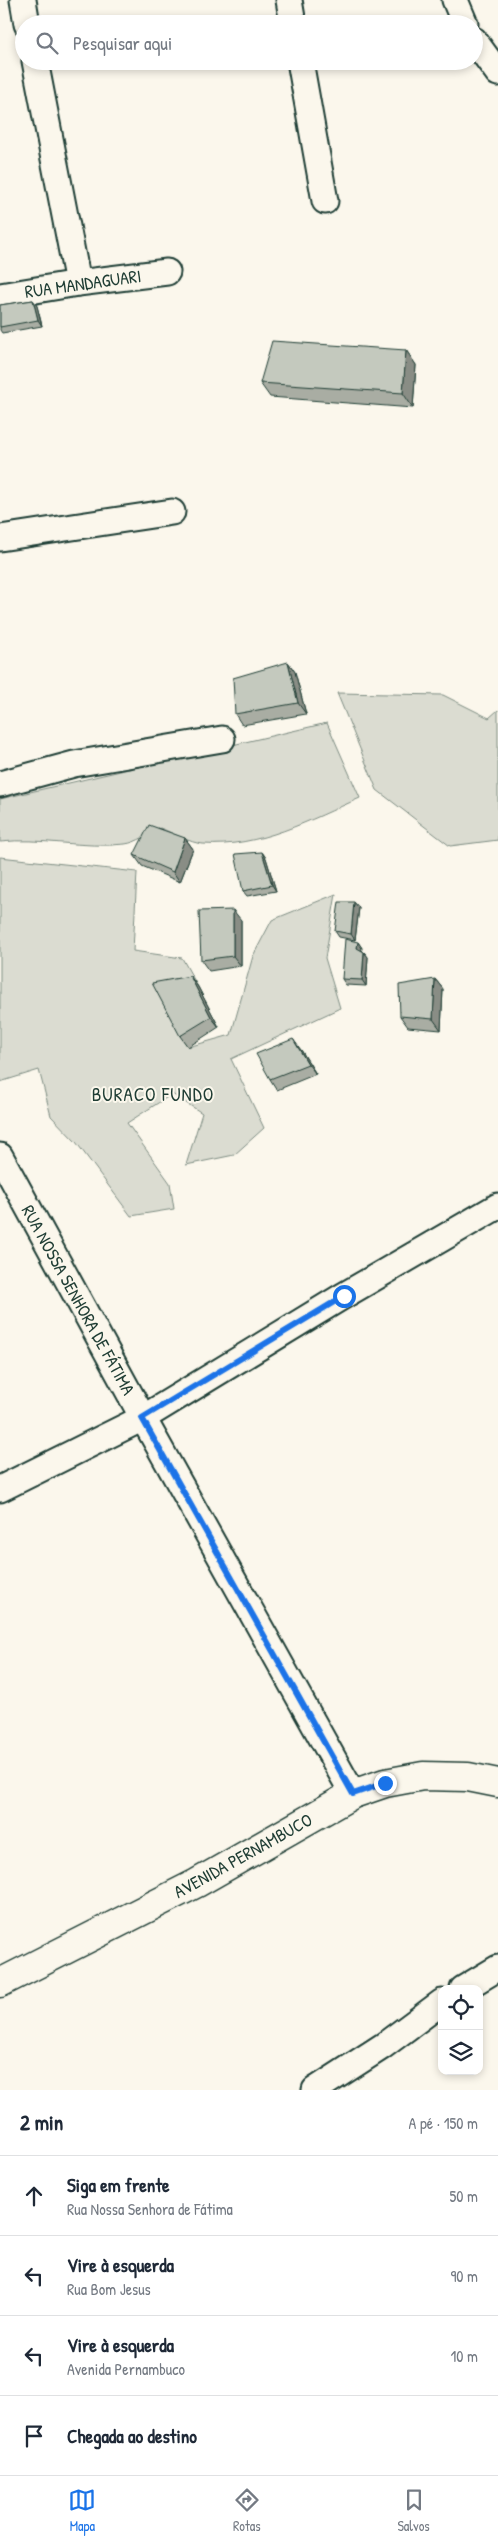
<!DOCTYPE html>
<html lang="pt">
<meta charset="utf-8">
<style>
:root{--surface:#fff;--page:#f2f2f3;--text:#1f2937;--muted:#747a83;--line:#e0e1e3;--accent:#1a73e8}
body{margin:0;font-family:"Patrick Hand",sans-serif;background:var(--page);color:var(--text)}
.controls{position:absolute;right:15px;bottom:15px;display:grid;overflow:hidden;border-radius:10px;box-shadow:0 2px 8px #0003}
.controls button{width:45px;height:45px;display:grid;place-items:center;padding:0;border:0;border-bottom:1px solid var(--line);background:var(--surface);color:var(--text);font:25px sans-serif}
.stop{position:absolute;width:15px;height:15px;margin:-11px;border:4px solid #1a73e8;border-radius:50%;background:#fff}
.stop.end{background:#1a73e8;border-color:#fff;box-shadow:0 1px 5px #0008}
.list{margin:0;padding:0;list-style:none}
h2{display:flex;justify-content:space-between;align-items:center;height:65px;margin:0;padding:0 20px;font-size:21px}
h2 small{font-size:16px;font-weight:400;color:var(--muted)}
.list li{display:grid;grid-template-columns:32px 1fr auto;gap:15px;align-items:center;box-sizing:border-box;height:80px;padding:0 20px;border-top:1px solid var(--line)}
.list b{display:block;font-size:19px;white-space:nowrap}
.list p{margin:0;font-size:16px;white-space:nowrap;color:var(--muted)}
.list em{font-size:16px;font-style:normal;color:var(--muted)}
.icon{flex:none;width:28px;height:28px;fill:none;stroke:currentColor;stroke-width:2;stroke-linecap:round;stroke-linejoin:round}
.map{position:relative;flex:none;width:498px;height:2090px;overflow:hidden}
.search{position:absolute;background:var(--surface);box-shadow:0 2px 8px #0003;left:15px;right:15px;top:15px;height:55px;display:flex;align-items:center;gap:12px;box-sizing:border-box;padding:0 18px;border-radius:28px;color:var(--muted);font-size:19px}
.sheet{height:385px;background:var(--surface)}
nav{display:flex;justify-content:space-around;align-items:center;box-sizing:border-box;height:70px;border-top:1px solid var(--line);background:var(--surface);font-size:14px;color:var(--muted)}
nav a{display:grid;justify-items:center;gap:2px}
nav .on{color:var(--accent)}
.map>svg:first-child{display:block}
</style>
<div class="map">
<svg width="498" height="2090" viewBox="0 0 498 2090">
<rect width="100%" height="100%" fill="#fbf7ec"/>
<filter id="ink" filterUnits="userSpaceOnUse"><feTurbulence type="fractalNoise" baseFrequency=".02" numOctaves="2"/><feDisplacementMap in="SourceGraphic" scale="10" xChannelSelector="R" yChannelSelector="G"/><feConvolveMatrix kernelMatrix="1 2 1 2 8 2 1 2 1" color-interpolation-filters="sRGB"/></filter>
<g filter="url(#ink)">
<g fill="#dbdcd1" stroke="#7d8c82">
<polygon points="337,693 443,695 489,718 498,710 498,840 450,846 377,790"/>
<path d="M327,723L360,798C310,820 259,848 203,844C190,843 173,833 160,828C150,833 136,843 125,844C83,849 41,837 0,842V799Z"/>
<polygon points="0,857 137,872 133,951 182,958 198,987 160,994 188,1047 231,1035 253,956 272,920 336,894 325,958 340,1008 231,1059 264,1128 234,1155 186,1165 202,1113 172,1094 127,1123 170,1183 174,1209 131,1216 76,1142 51,1116 39,1070 0,1082"/>
</g>
<g fill="none" stroke-linecap="round" stroke-linejoin="round">
<defs>
<g id="street">
<polyline points="23,0 27,24"/>
<polyline points="289,0 293,24"/>
<polyline points="455,0 465,24"/>
<polyline points="474,40 498,73"/>
<polyline points="35,61 78,283"/>
<polyline points="300,61 325,201"/>
<polyline points="0,296 78,283 167,272"/>
<polyline points="0,538 172,512"/>
<polyline points="0,784 74,764 222,739"/>
<polyline points="0,1156 143,1418 353,1794"/>
<polyline points="0,1489 143,1418 343,1296 498,1206"/>
<polyline points="463,1989 498,1968"/>
<polyline points="315,2090 383,2046 442,2002"/>
</g>
<polyline id="secondary" points="0,1983 197,1883 353,1794 385,1783 423,1776 468,1777 498,1783"/>
</defs>
<use href="#street" stroke="#1f3d34" stroke-width="29"/>
<use href="#secondary" stroke="#1f3d34" stroke-width="31"/>
<use href="#street" stroke="#fbf7ec" stroke-width="25"/>
<use href="#secondary" stroke="#fbf7ec" stroke-width="28"/>
</g>
<g fill="#a9ada3" stroke="#1f3d34">
<polygon points="33,300 37,306 42,326 2,333 0,330 0,305"/>
<polygon points="406,350 416,365 413,408 270,397 260,383"/>
<polygon points="288,662 295,672 306,714 242,725 235,714"/>
<polygon points="185,838 193,849 180,882 142,866 134,855"/>
<polygon points="262,852 266,858 276,891 247,896 243,891"/>
<polygon points="354,902 359,908 355,940 339,937 335,931"/>
<polygon points="241,920 241,966 209,971 201,960"/>
<polygon points="358,942 362,948 361,950 364,952 368,957 366,986 346,985 342,979"/>
<polygon points="190,976 198,987 219,1027 188,1047 180,1036"/>
<polygon points="435,979 443,989 441,1030 408,1027 400,1016"/>
<polygon points="301,1050 316,1074 277,1090 270,1079"/>
</g>
<g fill="#898d85" stroke="#1f3d34">
<polygon points="33,300 37,306 42,326 38,320"/>
<polygon points="406,350 416,365 413,408 403,393"/>
<polygon points="288,662 295,672 306,714 298,703"/>
<polygon points="185,838 193,849 180,882 173,872"/>
<polygon points="262,852 266,858 276,891 272,885"/>
<polygon points="354,902 359,908 355,940 351,934"/>
<polygon points="233,910 241,920 241,966 233,956"/>
<polygon points="358,942 362,948 361,954 357,948"/>
<polygon points="364,952 368,957 366,986 362,980"/>
<polygon points="190,976 198,987 219,1027 211,1017"/>
<polygon points="435,979 443,989 441,1030 433,1019"/>
<polygon points="293,1039 301,1050 316,1074 308,1064"/>
</g>
<g fill="#c4c9be" stroke="#1f3d34">
<polygon points="33,300 38,320 0,327 0,305"/>
<polygon points="272,341 406,350 403,393 260,383"/>
<polygon points="288,662 298,703 235,714 233,678"/>
<polygon points="149,825 185,838 173,872 134,855"/>
<polygon points="262,852 272,885 243,891 235,854"/>
<polygon points="339,902 354,902 351,934 335,931"/>
<polygon points="233,910 233,956 201,960 199,911"/>
<polygon points="345,939 358,942 357,948 364,952 362,980 342,979"/>
<polygon points="190,976 211,1017 180,1036 152,983"/>
<polygon points="435,979 433,1019 400,1016 399,985"/>
<polygon points="293,1039 308,1064 270,1079 256,1054"/>
</g>
</g>
<g fill="none" stroke-linecap="round" stroke-linejoin="round" filter="url(#ink)">
<polyline stroke="#1a73e8" stroke-width="6" points="344,1296 142,1418 353,1794 385,1783"/>
</g>
<g text-anchor="middle" stroke-width="4" stroke-linejoin="round" paint-order="stroke">
<g font-size="18" fill="#1f3d34" stroke="#fbf7ec">
<text transform="translate(83 284) rotate(-8)" y="6">RUA MANDAGUARI</text>
<text transform="translate(78 1300) rotate(61)" y="6">RUA NOSSA SENHORA DE FÁTIMA</text>
<text transform="translate(243 1856) rotate(-29)" y="6">AVENIDA PERNAMBUCO</text>
</g>
<g font-size="19" letter-spacing="1" fill="#1f3d34" stroke="#fbf7ec">
<text x="153" y="1101">BURACO FUNDO</text>
</g>
</g>
</svg>
<div class="controls">
<button><svg class="icon" aria-label="locate" viewBox="0 0 24 24"><circle cx="12" cy="12" r="6"/><path d="M12 2v4M12 18v4M2 12h4M18 12h4"/></svg></button>
<button><svg class="icon" aria-label="layers" viewBox="0 0 24 24"><path d="M12 4l9 5-9 5-9-5zM3 14l9 5 9-5"/></svg></button>
</div>
<div class="stop" style="left:344px;top:1296px"></div>
<div class="stop end" style="left:385px;top:1783px"></div>
<div class="search"><svg class="icon" aria-label="search" viewBox="0 0 24 24"><circle cx="10" cy="10" r="6"/><path d="M15 15l6 6"/></svg>Pesquisar aqui</div>
</div>
<section class="sheet">
<h2>2 min<small>A pé · 150 m</small></h2>
<ul class="list">
<li><svg class="icon" aria-label="ahead" viewBox="0 0 24 24"><path d="M12 20V5M6 11l6-6 6 6"/></svg><div><b>Siga em frente</b><p>Rua Nossa Senhora de Fátima</p></div><em>50 m</em></li>
<li><svg class="icon" aria-label="left" viewBox="0 0 24 24"><path d="M17 20v-9H6M10 6l-5 5 5 5"/></svg><div><b>Vire à esquerda</b><p>Rua Bom Jesus</p></div><em>90 m</em></li>
<li><svg class="icon" aria-label="left" viewBox="0 0 24 24"><path d="M17 20v-9H6M10 6l-5 5 5 5"/></svg><div><b>Vire à esquerda</b><p>Avenida Pernambuco</p></div><em>10 m</em></li>
<li><svg class="icon" aria-label="arrive" viewBox="0 0 24 24"><path d="M6 21V4h12l-3 4 3 4H6"/></svg><div><b>Chegada ao destino</b></div></li>
</ul>
</section>
<nav>
<a class="on"><svg class="icon" aria-label="map" viewBox="0 0 24 24"><path d="M3 6l6-2 6 2 6-2v14l-6 2-6-2-6 2zM9 4v14M15 6v14"/></svg>Mapa</a>
<a><svg class="icon" aria-label="directions" viewBox="0 0 24 24"><path d="M12 3l9 9-9 9-9-9zM9 14v-3h6M13 9l2 2-2 2"/></svg>Rotas</a>
<a><svg class="icon" aria-label="saved" viewBox="0 0 24 24"><path d="M7 4h10v16l-5-4-5 4z"/></svg>Salvos</a>
</nav>
